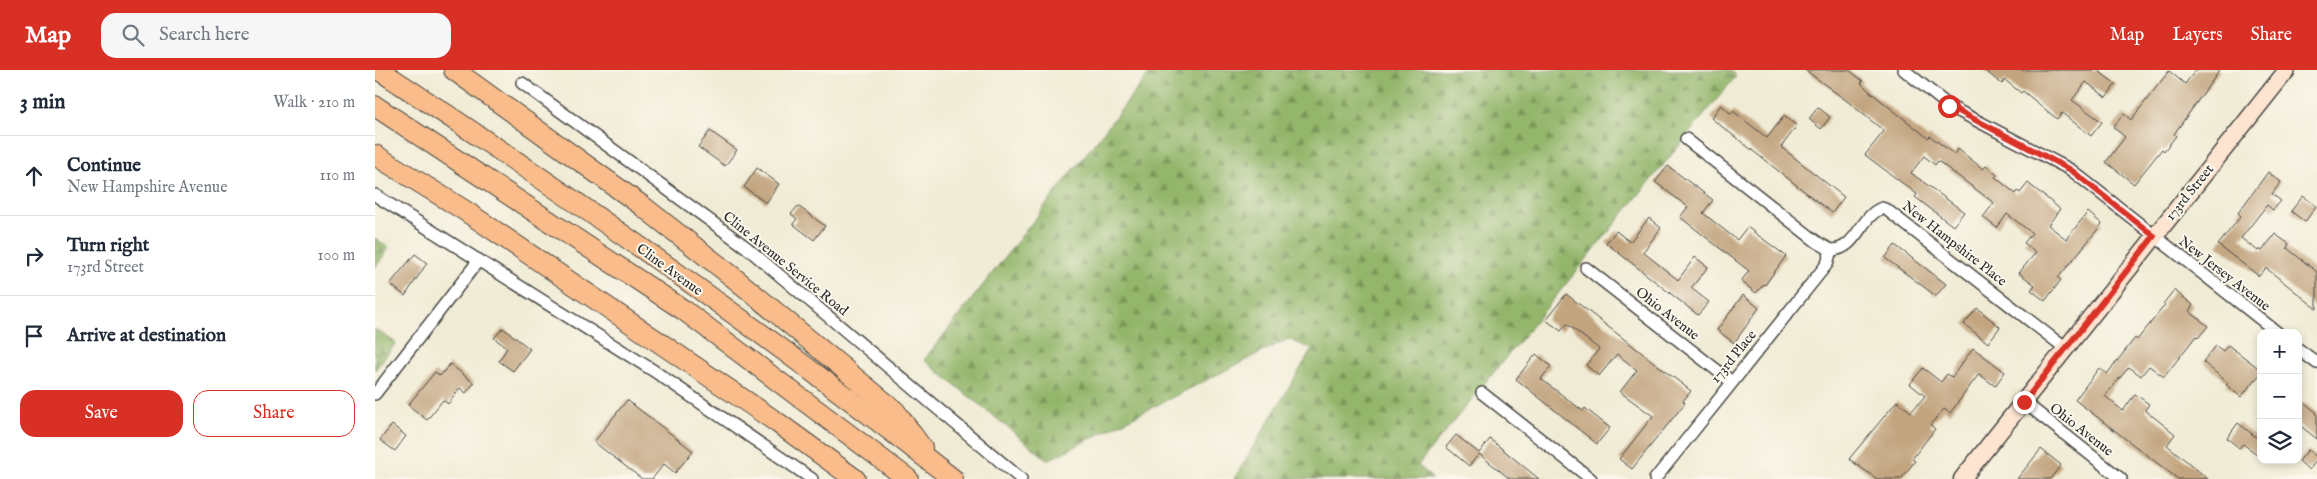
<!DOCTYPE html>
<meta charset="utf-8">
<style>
:root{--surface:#fff;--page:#f6f6f7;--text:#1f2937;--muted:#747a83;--line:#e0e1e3;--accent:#d93025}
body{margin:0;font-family:"IM FELL English",serif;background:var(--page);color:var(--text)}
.controls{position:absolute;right:15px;bottom:15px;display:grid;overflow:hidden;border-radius:10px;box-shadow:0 2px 8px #0003}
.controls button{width:45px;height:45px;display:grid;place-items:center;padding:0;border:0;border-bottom:1px solid var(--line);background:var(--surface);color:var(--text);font:25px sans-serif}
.stop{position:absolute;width:15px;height:15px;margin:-11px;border:4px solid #d93025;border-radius:50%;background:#fff}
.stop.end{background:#d93025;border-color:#fff;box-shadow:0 1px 5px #0008}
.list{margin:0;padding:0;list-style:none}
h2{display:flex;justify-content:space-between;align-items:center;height:65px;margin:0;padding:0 20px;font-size:21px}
h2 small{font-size:16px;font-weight:400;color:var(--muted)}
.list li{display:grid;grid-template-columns:32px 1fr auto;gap:15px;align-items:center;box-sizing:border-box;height:80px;padding:0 20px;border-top:1px solid var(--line)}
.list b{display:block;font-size:19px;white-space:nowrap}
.list p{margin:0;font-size:16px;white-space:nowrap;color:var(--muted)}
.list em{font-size:16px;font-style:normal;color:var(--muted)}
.actions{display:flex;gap:10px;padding:15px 20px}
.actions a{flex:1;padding:11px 0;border:1px solid var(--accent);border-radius:15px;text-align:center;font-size:18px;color:var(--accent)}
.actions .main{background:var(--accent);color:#fff}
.icon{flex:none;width:28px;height:28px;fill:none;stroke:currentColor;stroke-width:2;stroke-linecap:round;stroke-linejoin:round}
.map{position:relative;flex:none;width:1942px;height:409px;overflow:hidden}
header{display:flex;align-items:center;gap:30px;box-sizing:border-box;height:70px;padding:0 25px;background:var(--accent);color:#fff}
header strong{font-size:24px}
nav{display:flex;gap:28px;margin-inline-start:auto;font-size:18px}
.search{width:350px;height:45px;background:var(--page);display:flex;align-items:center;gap:12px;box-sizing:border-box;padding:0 18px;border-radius:15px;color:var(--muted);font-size:19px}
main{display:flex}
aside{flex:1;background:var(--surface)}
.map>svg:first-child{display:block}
</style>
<header>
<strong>Map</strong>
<div class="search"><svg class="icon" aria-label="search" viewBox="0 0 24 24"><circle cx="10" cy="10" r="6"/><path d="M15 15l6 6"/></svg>Search here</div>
<nav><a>Map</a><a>Layers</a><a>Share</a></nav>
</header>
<main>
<aside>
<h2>3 min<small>Walk · 210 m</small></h2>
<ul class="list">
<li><svg class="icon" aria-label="ahead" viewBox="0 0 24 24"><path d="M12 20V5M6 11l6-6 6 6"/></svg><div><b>Continue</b><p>New Hampshire Avenue</p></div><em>110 m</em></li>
<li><svg class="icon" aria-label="right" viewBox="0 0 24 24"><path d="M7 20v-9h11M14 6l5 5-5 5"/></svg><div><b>Turn right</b><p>173rd Street</p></div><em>100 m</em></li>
<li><svg class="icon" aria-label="arrive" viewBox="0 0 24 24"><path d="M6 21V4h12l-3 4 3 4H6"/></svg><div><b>Arrive at destination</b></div></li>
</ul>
<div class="actions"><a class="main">Save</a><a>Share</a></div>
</aside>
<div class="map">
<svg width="1942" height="409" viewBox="0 0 1942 409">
<defs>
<pattern id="forest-firs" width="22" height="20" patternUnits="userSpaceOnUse" patternTransform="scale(1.25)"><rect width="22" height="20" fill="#93b66a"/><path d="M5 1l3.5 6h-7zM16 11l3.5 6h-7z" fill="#789457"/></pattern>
</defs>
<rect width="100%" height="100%" fill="#fbf7ec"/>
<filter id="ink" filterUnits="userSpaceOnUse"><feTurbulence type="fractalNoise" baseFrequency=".02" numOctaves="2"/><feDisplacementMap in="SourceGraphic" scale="10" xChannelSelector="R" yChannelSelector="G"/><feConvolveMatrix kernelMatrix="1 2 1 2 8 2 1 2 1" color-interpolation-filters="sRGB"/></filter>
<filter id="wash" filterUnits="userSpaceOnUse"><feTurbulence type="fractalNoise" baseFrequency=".0096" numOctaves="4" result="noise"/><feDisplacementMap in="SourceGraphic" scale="20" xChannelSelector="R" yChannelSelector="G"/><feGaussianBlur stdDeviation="1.12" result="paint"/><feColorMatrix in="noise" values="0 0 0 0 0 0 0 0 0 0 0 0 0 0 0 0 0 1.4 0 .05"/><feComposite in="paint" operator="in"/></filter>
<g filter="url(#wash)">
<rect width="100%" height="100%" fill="#f0ebd4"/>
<g fill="url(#forest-firs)" stroke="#5f704a">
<polygon points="777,0 1355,0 1361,6 1043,395 1058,409 859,409 937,279 913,269 673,390 549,290"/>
<polygon points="0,168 14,178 0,198"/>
<polygon points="0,259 21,273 0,300"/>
</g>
<g id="blocks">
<g fill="#c2a47f">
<polygon points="1430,0 1474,0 1488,11 1486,13 1494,21 1553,68 1555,66 1579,84 1583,79 1608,99 1611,96 1622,105 1620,107 1641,124 1643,121 1645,123 1653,113 1685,139 1673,155 1691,169 1713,142 1727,154 1683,208 1686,210 1670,231 1656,220 1660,215 1644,203 1661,182 1649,173 1657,163 1632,144 1622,158 1608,147 1619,133 1563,91 1560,95 1549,86 1536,103 1589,142 1578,156 1540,127 1542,124 1490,85 1509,61 1472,31"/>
<polygon points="1609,0 1722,0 1741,14 1731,27 1711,12 1697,30 1727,52 1716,66 1687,43 1682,49 1648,21 1646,23 1630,10 1627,14"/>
<polygon points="1821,0 1845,0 1799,64 1801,66 1789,81 1787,79 1759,114 1731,92 1750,67 1738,57 1749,44 1756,50 1794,1 1810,14"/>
<polygon points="1346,35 1356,44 1358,41 1392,68 1409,46 1422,56 1406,77 1469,127 1457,143 1336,48"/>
<polygon points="1443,37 1455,47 1446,59 1434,49"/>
<polygon points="335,61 362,80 350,96 323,77"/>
<polygon points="1293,96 1338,130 1328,143 1362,170 1372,157 1411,186 1390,215 1389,214 1381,223 1366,211 1374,201 1305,147 1313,137 1280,112"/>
<polygon points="382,98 404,114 391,133 369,117"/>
<polygon points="1893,102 1906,112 1897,124 1906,131 1898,140 1892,135 1866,168 1883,181 1884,179 1887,181 1900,164 1914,174 1912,178 1942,202 1942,239 1891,198 1884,206 1843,175 1866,146 1863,143"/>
<polygon points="1928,126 1941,136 1930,152 1916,141"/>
<polygon points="423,136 450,156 439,170 418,154 422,149 416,144"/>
<polygon points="1274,148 1286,158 1268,182 1303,210 1320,187 1333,197 1316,218 1334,232 1323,245 1231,173 1241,161 1255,172"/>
<polygon points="1520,175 1571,214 1561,226 1510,188"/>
<polygon points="40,184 52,193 30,226 15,214"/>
<polygon points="1799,220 1818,235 1814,241 1833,256 1823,268 1821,266 1789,307 1774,296 1766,306 1754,297 1730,326 1748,341 1760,324 1774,334 1770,340 1800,364 1792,375 1833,409 1803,409 1700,330 1724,298 1732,304 1760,268 1762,270 1790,235 1788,234"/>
<polygon points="1191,224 1316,321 1308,331 1310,333 1257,399 1244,389 1278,346 1245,322 1262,300 1242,284 1224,306 1213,297 1211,295 1224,279 1192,254 1186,261 1171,250"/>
<polygon points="1368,225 1384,238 1359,273 1342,260"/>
<polygon points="1602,238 1625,257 1613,273 1589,254"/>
<polygon points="128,258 155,279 138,301 124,291 132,278 119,268"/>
<polygon points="1853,275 1886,300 1886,303 1866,327 1851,315 1853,313 1828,292 1841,276 1848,281"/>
<polygon points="1598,278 1630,302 1620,316 1604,304 1575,343 1569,339 1555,355 1560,359 1537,389 1540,391 1526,409 1502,409 1474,389 1522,331 1536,342 1550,326 1535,314 1548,298 1566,312 1572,304 1577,307"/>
<polygon points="1161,284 1176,296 1166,309 1208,341 1210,338 1235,358 1222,374 1141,309"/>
<polygon points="75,294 99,313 91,323 85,318 73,334 68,330 52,350 33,335 60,302 65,306"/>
<polygon points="252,330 318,381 300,403 289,394 277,409 267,409 219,372"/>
<polygon points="1930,333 1942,343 1942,369 1923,354 1923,341"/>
<polygon points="1863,353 1886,371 1886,387 1868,374 1864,378 1852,368"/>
<polygon points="17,355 31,366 20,381 5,370"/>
<polygon points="1081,365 1104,383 1115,369 1164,409 1135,409 1104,384 1094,396 1071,377"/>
<polygon points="1666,379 1686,395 1675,409 1642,409"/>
<polygon points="1933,380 1942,387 1942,390 1934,400 1924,391"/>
</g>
</g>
</g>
<g filter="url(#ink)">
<use href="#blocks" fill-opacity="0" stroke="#494844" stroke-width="1"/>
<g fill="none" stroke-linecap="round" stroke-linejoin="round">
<defs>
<g id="street">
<polyline points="1529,0 1574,36 1696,100 1903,263"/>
<polyline points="147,13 371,177 646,409"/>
<path d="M1311,69L1442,172L1456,180C1482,180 1485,146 1507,138L1512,140L1690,278"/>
<polyline points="0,125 279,301 437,409"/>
<polyline points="1211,198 1357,312"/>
<polyline points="1923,279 1942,293"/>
<polyline points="1107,323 1216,409"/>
<polyline points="0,324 104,190"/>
<polyline points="1649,332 1746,409"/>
<polyline points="1280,409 1452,194 1456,180"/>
</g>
<polyline id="secondary" points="1587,409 1912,0"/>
<g id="highway">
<path d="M4,0C201,129 393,264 578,409"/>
<polyline points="79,0 266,135 358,207 520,341 547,378"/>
<polyline points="0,36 310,241 533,409"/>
<polyline points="0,85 89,140 403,353 480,409"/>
</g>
</defs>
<use href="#street" stroke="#494844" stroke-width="14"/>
<use href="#secondary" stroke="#494844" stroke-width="19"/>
<use href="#highway" stroke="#494844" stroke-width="22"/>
<use href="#street" stroke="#fff" stroke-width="11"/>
<use href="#secondary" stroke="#fde4d0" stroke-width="16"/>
<use href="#highway" stroke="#f9bc8a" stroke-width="20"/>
</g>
</g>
<g fill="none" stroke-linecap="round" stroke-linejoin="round" filter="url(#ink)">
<polyline stroke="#d93025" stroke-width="6" points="1574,36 1696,100 1779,166 1649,332"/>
</g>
<g text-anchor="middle" stroke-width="4" stroke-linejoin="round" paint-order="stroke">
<g font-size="14" fill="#2b2b2b" stroke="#fbf7ec">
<text transform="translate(1814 122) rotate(-51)" y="5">173rd Street</text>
<text transform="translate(1580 173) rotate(38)" y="5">New Hampshire Place</text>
<text transform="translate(411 193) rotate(39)" y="5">Cline Avenue Service Road</text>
<text transform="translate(295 199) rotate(36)" y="5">Cline Avenue</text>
<text transform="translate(1850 203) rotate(38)" y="5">New Jersey Avenue</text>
<text transform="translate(1293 243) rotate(38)" y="5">Ohio Avenue</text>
<text transform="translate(1358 286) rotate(-51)" y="5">173rd Place</text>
<text transform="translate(1707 359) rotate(38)" y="5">Ohio Avenue</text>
</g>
</g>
</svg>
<div class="controls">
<button>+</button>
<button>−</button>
<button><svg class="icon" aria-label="layers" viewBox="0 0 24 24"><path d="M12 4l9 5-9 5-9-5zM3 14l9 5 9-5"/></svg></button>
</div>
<div class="stop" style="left:1574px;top:36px"></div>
<div class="stop end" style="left:1649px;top:332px"></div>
</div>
</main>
